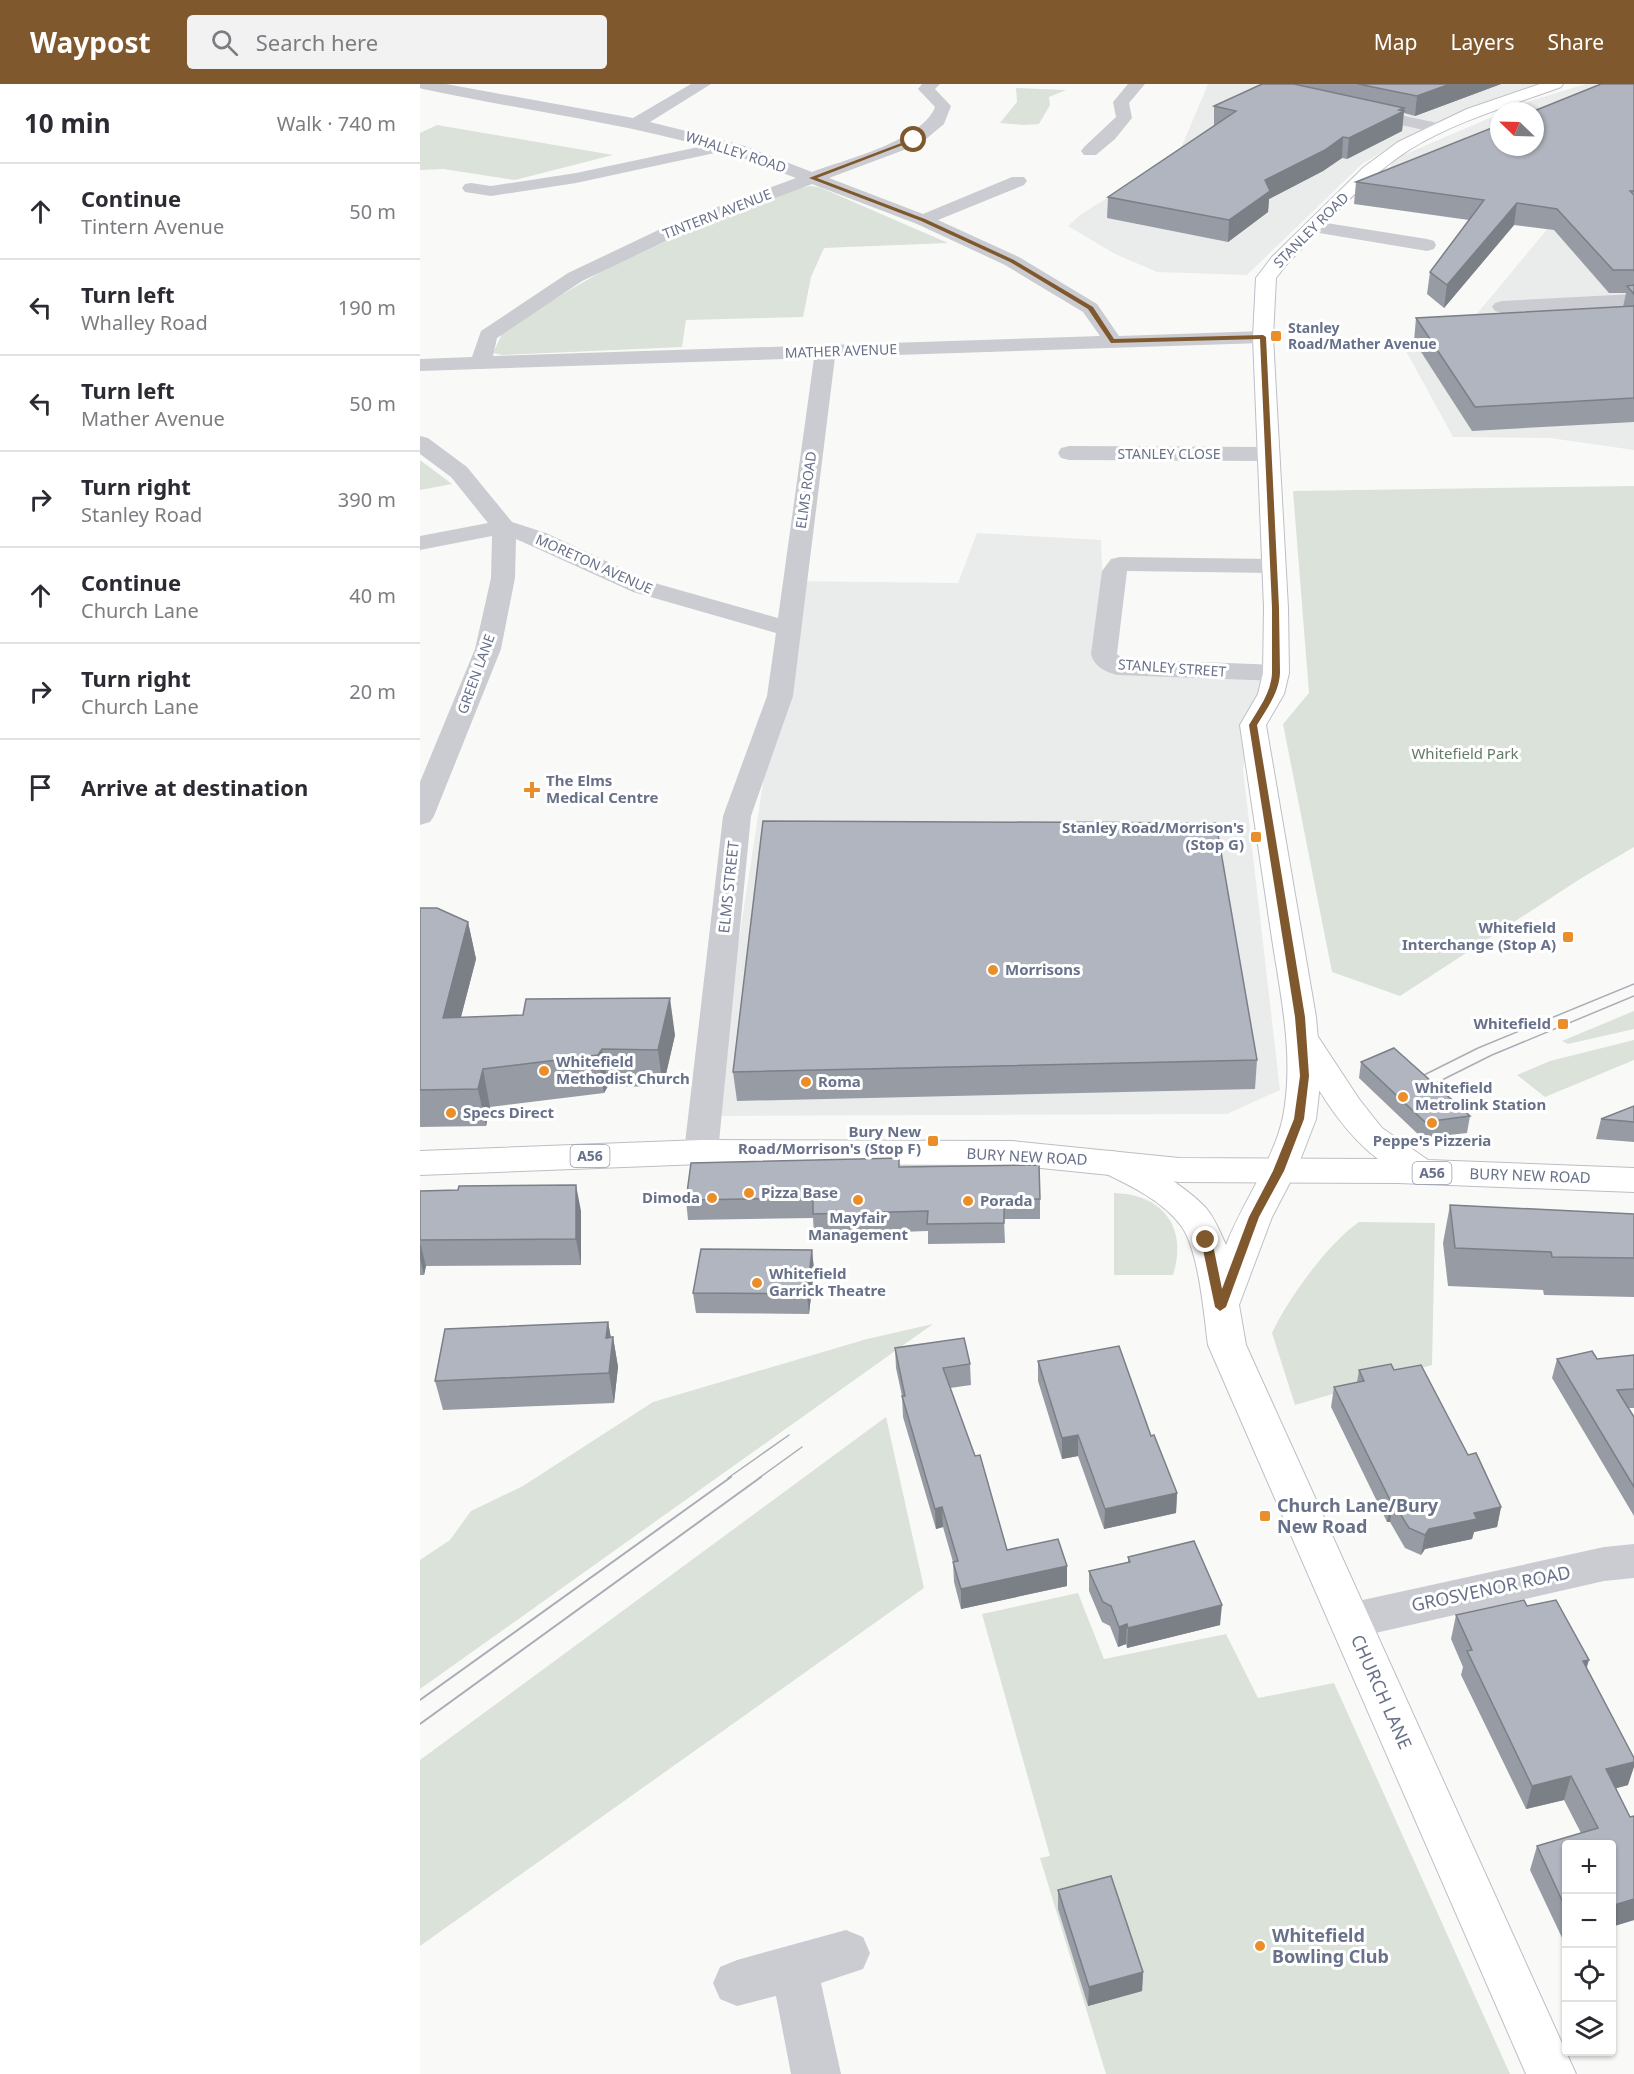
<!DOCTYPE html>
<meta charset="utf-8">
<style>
:root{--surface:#fff;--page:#f2f2f3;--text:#2b2b33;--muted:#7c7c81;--line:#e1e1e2;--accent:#80582e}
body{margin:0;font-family:"Noto Sans",sans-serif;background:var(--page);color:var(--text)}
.controls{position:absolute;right:18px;bottom:18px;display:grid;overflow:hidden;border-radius:6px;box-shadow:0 2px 4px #0004}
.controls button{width:54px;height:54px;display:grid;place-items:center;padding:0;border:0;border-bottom:2px solid var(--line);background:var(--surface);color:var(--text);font:30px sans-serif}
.compass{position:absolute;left:1070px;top:18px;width:54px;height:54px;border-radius:50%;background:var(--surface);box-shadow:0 2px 4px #0004;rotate:293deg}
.stop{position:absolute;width:18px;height:18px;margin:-14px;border:4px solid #80582e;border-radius:50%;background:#fff}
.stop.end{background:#80582e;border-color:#fff;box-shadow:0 2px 6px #0008}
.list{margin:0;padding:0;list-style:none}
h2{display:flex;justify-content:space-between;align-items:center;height:78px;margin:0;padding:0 24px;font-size:26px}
h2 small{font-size:20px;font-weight:400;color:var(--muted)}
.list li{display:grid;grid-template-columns:39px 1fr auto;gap:18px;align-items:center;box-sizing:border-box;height:96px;padding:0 24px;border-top:2px solid var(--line)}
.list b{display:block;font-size:22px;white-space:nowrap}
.list p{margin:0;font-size:20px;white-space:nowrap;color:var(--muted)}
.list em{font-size:20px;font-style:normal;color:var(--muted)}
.icon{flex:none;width:33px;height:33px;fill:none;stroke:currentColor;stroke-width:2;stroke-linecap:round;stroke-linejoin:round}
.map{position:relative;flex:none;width:1214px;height:1990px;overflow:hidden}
header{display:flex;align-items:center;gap:36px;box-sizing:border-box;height:84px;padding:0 30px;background:var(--accent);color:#fff}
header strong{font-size:28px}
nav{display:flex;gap:33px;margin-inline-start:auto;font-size:21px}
.search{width:420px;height:54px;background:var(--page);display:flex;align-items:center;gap:15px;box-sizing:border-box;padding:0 21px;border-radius:6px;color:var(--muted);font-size:22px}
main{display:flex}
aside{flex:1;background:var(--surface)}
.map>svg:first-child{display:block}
</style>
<header>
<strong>Waypost</strong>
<div class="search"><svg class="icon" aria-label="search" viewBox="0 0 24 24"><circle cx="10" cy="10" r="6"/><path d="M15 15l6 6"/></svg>Search here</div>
<nav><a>Map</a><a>Layers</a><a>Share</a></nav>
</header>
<main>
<aside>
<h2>10 min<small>Walk · 740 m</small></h2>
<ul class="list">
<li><svg class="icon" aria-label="ahead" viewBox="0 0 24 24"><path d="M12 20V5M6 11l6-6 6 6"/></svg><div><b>Continue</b><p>Tintern Avenue</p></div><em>50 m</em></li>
<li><svg class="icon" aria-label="left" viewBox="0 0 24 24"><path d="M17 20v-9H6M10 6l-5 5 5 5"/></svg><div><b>Turn left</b><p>Whalley Road</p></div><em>190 m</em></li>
<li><svg class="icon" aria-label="left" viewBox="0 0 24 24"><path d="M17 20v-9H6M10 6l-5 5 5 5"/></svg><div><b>Turn left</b><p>Mather Avenue</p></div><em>50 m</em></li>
<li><svg class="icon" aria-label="right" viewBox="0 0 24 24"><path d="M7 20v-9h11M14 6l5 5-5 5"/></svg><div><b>Turn right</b><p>Stanley Road</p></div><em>390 m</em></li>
<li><svg class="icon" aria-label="ahead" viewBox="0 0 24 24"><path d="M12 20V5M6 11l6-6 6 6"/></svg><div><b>Continue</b><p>Church Lane</p></div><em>40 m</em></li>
<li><svg class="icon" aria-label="right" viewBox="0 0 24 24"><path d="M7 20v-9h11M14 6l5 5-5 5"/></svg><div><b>Turn right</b><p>Church Lane</p></div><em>20 m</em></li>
<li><svg class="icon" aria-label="arrive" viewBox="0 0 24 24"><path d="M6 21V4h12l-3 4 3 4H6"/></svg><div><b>Arrive at destination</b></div></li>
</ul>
</aside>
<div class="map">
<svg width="1214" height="1990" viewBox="0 0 1214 1990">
<rect width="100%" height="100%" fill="#f9faf8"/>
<g fill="#eaebeb">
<polygon points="788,0 1125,0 1063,21 994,49 942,80 827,191 737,188 695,170 648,142 660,131 759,69"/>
<polygon points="1166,0 1214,0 1214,366 1130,354 1033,353 980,256 1041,249 1139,131 968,87 974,75 1079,30 1079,63 1115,63 1115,27 1086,27 1110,17"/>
<polygon points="557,449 681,456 686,586 844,592 823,685 860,1006 807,1030 292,1032 374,497 538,499"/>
</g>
<g fill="#dae2d9">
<polygon points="596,4 646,6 629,13 630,21 619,40 604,41 580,39 597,18"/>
<polygon points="17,41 193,71 95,96 23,85 0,86 0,49"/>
<polygon points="390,102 399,103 528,159 404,164 391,193 383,233 266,236 262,263 82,271 73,269 82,250 112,228 186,185 258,152 379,104"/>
<polygon points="0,376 32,400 0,406"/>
<polygon points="1214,402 1214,763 1160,795 980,912 912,888 863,640 889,609 873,407"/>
<polygon points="1214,927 1214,945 1148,960 1142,957"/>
<polygon points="1214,956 1214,976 1125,1013 1097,991 1130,977"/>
<path d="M694,1109C743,1110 768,1144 753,1191H694Z"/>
<path d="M939,1138L1015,1139L1012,1281L875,1321L852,1249C867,1216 909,1158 939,1138Z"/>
<polygon points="513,1240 0,1605 0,1476 30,1456 51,1427 103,1402 233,1318 447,1255"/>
<polygon points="466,1333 504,1504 0,1862 0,1676"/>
<polygon points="658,1509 684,1575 806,1550 838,1614 914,1599 1090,1990 686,1990 620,1774 630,1772 562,1530"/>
</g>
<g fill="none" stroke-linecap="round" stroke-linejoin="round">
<defs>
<path id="secondary" d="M1120,0H1143L1141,3C1092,21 1033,38 989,66C942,96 905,142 866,181L856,194L853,253L868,524L869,589L864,610L846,641L896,933L901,992L896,1035L876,1087L852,1133L819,1221L826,1261L1156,1990H1106L788,1261C784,1231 779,1168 762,1143C743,1116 707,1100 678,1086L673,1078L678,1070C682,1069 687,1066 691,1067C716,1069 770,1106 786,1124C795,1135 800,1148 806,1161C822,1119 854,1076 863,1033C875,971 860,909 851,848C841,779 830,710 820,641L838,610L843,589L844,524L833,253L836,194L852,173L944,83L978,58L1047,25Z"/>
<path id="highway" d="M882,942L893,945L939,1015L962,1044L1008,1076L1214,1084V1108L978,1099L759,1098L592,1081L281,1080L0,1091V1067L281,1056L592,1057L759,1074L958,1075C917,1044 893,995 866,952L871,945Z"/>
</defs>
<use href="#secondary" stroke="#bcbfc6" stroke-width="2"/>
<use href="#highway" stroke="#bcbec3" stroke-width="2"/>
<g fill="#caccd1" fill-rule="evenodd">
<path d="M0,0H26L213,34L271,0H291L230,38L322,61L392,88C426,75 502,57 515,23L498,5L502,0H520L515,5L531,22L524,40L500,60L409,94L503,130L592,93H604L607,97L604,101L518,136L599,173L677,220L699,252L843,247L850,249L853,253L850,257L843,259L415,273L373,612L331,732L298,1068L293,1076L281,1080L269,1076L264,1068L303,732L347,612L356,549L213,508L96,455L95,494L81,565L14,732L10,738L0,741V698L55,565L71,494L72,452L0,466V452L68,439L31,393L0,370V352L8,354L47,383L92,438L126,449L231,498L358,534L394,274L0,287V275L52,273L61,247L148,189L249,141L376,94L304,67L156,99L71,112L45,108L42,104L45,100L51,99L71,102L156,89L283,62C191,37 96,25 3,5L0,4ZM392,100L497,140L585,181L663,228L680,252L73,272L77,254L162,197L263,149Z"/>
<polygon points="708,0 725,0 709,19 712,34 695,55 676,71 664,71 661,67 664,63 696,33 693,18"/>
<polygon points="941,23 1018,39 1026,44 1018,49 935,31 933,28"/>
<polygon points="894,137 1007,155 1014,157 1016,161 1014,165 1007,167 887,147 885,143 887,139"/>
<polygon points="1214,210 1214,222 1082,229 1075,227 1072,223 1075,219 1082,217"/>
<polygon points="649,362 849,363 857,365 860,370 857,375 849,377 649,376 641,374 638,369 641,364"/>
<path d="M700,473L853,475L862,477L865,482L862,487L853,489L707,487L697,570L703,575L856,581L865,583L869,589L865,595L856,597L697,591C686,588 674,583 671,570L682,487L691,475Z"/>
<polygon points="1214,1460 1214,1494 1184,1497 929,1555 914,1550 908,1537 914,1524 929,1519 1184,1463"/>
<polygon points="426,1846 443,1853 450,1869 443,1885 401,1899 421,1990 371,1990 356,1912 317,1922 300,1915 293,1899 300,1883 317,1876"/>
</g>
<use href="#secondary" fill="#fff" fill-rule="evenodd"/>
<use href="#highway" fill="#fff" fill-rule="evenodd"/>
<g stroke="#aaadb6" stroke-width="1.5">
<polyline points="990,998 1058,964 1214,900"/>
<polyline points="1000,1007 1072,971 1214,912"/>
<polyline points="308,1394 369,1351"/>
<polyline points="339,1394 382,1363"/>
</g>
<g stroke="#aaadb6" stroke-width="2">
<polyline points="0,1616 311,1393"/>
<polyline points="0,1640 341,1393"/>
</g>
</g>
<g fill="#979ca4">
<polygon points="842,0 1081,0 995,32 984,29 982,47 927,75 922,74 903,87 849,115 848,128 808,158 687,134 688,113 794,42 794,22"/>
<polygon points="1214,0 1214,338 1052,347 994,257 996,234 1203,223 1206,209 1189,209 1134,146 1094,141 1024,224 1007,210 1010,188 1049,136 934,120 936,98"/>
<polygon points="0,824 48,838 56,875 41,933 255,951 243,1003 188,1002 184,1009 70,1023 66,1042 0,1043"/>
<polygon points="837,976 835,1005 317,1017 313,988"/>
<polygon points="941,978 1050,1032 1047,1049 1002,1054 939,994"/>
<polygon points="1214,1022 1214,1058 1176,1055 1181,1035"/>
<polygon points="480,1083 620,1115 620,1135 584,1135 585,1159 508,1160 508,1147 394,1151 393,1134 268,1136 266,1116"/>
<polygon points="0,1107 161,1127 161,1181 6,1182 4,1191 0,1191"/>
<polygon points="1030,1121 1214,1130 1214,1213 1124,1211 1123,1206 1028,1202 1023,1159"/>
<polygon points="392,1166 394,1186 389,1230 276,1229 273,1209"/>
<polygon points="188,1238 191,1254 193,1253 198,1283 194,1319 23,1326 15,1297"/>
<polygon points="475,1264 550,1280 551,1301 530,1304 587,1466 647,1482 647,1502 541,1525 534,1498 533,1478 523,1443 516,1445 483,1333 482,1312 476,1284"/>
<polygon points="1214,1271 1214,1324 1208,1324 1214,1333 1214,1432 1132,1294 1137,1275 1177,1275"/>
<polygon points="618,1277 731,1352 757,1409 756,1429 684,1445 658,1372 642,1375 618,1297"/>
<polygon points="939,1286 974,1286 1048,1371 1081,1423 1077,1443 1054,1448 1052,1455 1005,1465 1001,1471 985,1464 970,1438 967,1438 911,1323 914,1303 937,1298"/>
<polygon points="708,1473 800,1541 707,1564 706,1560 698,1563 690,1542 682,1538 669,1507 669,1487 708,1478"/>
<polygon points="1107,1522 1166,1584 1208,1701 1196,1704 1214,1836 1191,1843 1191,1761 1146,1761 1146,1857 1144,1858 1110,1786 1117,1762 1161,1749 1144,1716 1106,1725 1041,1591 1043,1583 1031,1555 1036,1531"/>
<polygon points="638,1806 723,1888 722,1907 668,1922 638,1825"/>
</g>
<g fill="#7b7f86">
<polygon points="1030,0 1081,0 995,32 997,12"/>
<polygon points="984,24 982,47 927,75 929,54"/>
<polygon points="923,53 922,74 903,87 849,115 848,128 808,158 809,136 845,96"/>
<polygon points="1097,119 1094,141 1024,224 1027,201"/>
<polygon points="48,838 56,875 31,971 23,934"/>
<polygon points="250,914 255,951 243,1003 238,966"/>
<polygon points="182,965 188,1002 184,1009 178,971"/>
<polygon points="63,985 70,1023 66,1042 58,1005"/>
<polygon points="156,1101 161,1127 161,1181 156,1155"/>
<polygon points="0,1158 6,1182 4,1191 0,1175"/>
<polygon points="392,1166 394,1186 389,1230 387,1210"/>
<polygon points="188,1238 192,1260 193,1253 198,1283 194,1319 189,1289 186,1254"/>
<polygon points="658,1351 658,1372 642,1375 642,1354"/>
<polygon points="757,1409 756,1429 684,1445 685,1425"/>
<polygon points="971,1418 973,1418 970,1438 967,1438"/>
<polygon points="522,1423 523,1443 516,1445 515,1425"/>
<polygon points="1081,1423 1077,1443 1054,1448 1052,1455 1005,1465 1001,1471 1005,1451 1009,1445 1054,1429"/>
<polygon points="647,1482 647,1502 541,1525 541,1505"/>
<polygon points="802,1521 800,1541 707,1564 708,1544"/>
<polygon points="707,1540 706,1560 698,1563 699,1543"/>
<polygon points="1169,1576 1162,1600 1163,1577"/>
<polygon points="1214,1678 1214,1683 1208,1701 1179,1709 1186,1685"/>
<polygon points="1151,1692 1144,1716 1106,1725 1112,1702"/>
<polygon points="1214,1815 1214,1836 1191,1843 1191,1822"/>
<polygon points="723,1888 722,1907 668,1922 669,1903"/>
</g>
<g fill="#b0b5bf" stroke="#7b7f86" stroke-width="1.5">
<polygon points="842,0 874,0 984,24 979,26 984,27 929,54 923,53 905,66 845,96 850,107 809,136 688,113 816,27 794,22"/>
<polygon points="938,0 1030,0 997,12"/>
<polygon points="1181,0 1214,0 1214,107 1210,107 1214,111 1214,186 1193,186 1137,125 1097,119 1027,201 1010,188 1064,116 936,98 1079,41 1079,63 1115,63 1115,27 1114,27"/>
<polygon points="1214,201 1214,210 1207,202"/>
<polygon points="1214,222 1214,314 1055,323 996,234"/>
<polygon points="343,737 796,739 837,976 313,988"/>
<polygon points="0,824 17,824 48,838 23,934 103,931 106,915 250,914 238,966 182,965 178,971 63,985 58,1005 0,1006"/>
<polygon points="974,964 1050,1032 1005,1038 941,978"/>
<polygon points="1214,1022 1214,1038 1181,1035"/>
<polygon points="479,1074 479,1083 619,1081 620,1115 584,1115 584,1139 507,1140 508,1127 393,1130 393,1114 266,1116 271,1079"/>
<polygon points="156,1101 156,1155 0,1156 0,1107 38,1106 39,1102"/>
<polygon points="1030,1121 1214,1130 1214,1174 1132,1173 1131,1168 1035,1164"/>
<polygon points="281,1165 392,1166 387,1210 273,1209"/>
<polygon points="188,1238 186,1254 193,1253 189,1289 15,1297 25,1245"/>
<polygon points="544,1254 550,1280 523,1284 555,1372 560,1371 587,1466 638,1455 647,1482 541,1505 533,1478 538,1477 522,1423 515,1425 482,1312 485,1312 475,1264"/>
<polygon points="699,1262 731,1352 734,1351 757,1409 685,1425 658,1351 642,1354 618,1277"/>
<polygon points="1172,1267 1177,1275 1214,1271 1214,1305 1197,1306 1214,1333 1214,1403 1137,1275"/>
<polygon points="971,1280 974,1286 1001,1281 1048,1371 1056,1369 1081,1423 1054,1429 1057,1435 1009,1445 1005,1451 989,1444 973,1418 971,1418 914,1303 944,1297 939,1286"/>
<polygon points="774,1457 802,1521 708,1544 707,1540 699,1543 691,1522 683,1518 669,1487 710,1478 708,1473"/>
<polygon points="1104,1516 1107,1522 1136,1516 1169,1576 1163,1577 1214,1674 1214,1678 1186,1685 1210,1733 1214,1732 1214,1815 1191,1822 1191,1761 1146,1761 1146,1825 1117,1762 1178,1744 1151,1692 1112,1702 1047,1567 1052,1566 1036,1531"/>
<polygon points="691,1792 723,1888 669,1903 638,1806"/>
</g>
<path fill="#80582e" d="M492,55L496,56L397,94L505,135L594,176L673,223L694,255L843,251L846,253L859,524L860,589C859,609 847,624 837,641L885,933L889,992L884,1035L864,1087L839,1133L806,1223L800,1227L795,1223L781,1156L786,1152L792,1156L802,1205L829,1133L853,1087L874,1035L880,992L875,933L829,641C839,624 851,609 852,589V524L840,255L691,259L668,225L590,178L501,137L389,94Z"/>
<g fill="#e98e29" stroke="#fff" stroke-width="2">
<rect x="850" y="246" width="12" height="12" rx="3"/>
<path d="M109 697h6v6h6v6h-6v6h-6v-6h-6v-6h6z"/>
<rect x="830" y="747" width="12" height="12" rx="3"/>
<rect x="1142" y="847" width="12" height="12" rx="3"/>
<circle cx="573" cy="886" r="6"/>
<rect x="1137" y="934" width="12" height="12" rx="3"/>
<circle cx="124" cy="987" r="6"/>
<circle cx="386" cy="998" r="6"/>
<circle cx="983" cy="1013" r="6"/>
<circle cx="31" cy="1029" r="6"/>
<circle cx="1012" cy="1039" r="6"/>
<rect x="507" y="1051" width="12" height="12" rx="3"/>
<circle cx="329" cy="1109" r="6"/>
<circle cx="292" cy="1114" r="6"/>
<circle cx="438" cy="1116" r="6"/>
<circle cx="548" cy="1117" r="6"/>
<circle cx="337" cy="1199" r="6"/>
<rect x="839" y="1426" width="12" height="12" rx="3"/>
<circle cx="840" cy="1862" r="6"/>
</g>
<g text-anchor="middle" stroke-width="6" stroke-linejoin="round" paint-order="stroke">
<g font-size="14" fill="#68718a" stroke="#fff">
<text transform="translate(316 68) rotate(18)" y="5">WHALLEY ROAD</text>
<text transform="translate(297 130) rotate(-21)" y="5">TINTERN AVENUE</text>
<text transform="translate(891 146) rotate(-45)" y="5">STANLEY ROAD</text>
<text transform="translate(421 267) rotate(-2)" y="5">MATHER AVENUE</text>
<text x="749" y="375">STANLEY CLOSE</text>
<text transform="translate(386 406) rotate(-82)" y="5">ELMS ROAD</text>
<text transform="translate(174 480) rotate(24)" y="5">MORETON AVENUE</text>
<text transform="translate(752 584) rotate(4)" y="5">STANLEY STREET</text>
<text transform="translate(56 590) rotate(-70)" y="5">GREEN LANE</text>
</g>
<g font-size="14" font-weight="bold" fill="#68718a" stroke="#fff" text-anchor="start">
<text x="868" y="249">Stanley<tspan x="868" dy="16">Road/Mather Avenue</tspan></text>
</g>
<g fill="#fff" stroke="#959cad" stroke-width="1.5">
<rect x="150.5" y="1061" width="39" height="22" rx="4.5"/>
<rect x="992.5" y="1078" width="39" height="22" rx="4.5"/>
</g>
<g font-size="14" font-weight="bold" fill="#68718a">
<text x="170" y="1077">A56</text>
<text x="1012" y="1094">A56</text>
</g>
<g font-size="15" fill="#637b66" stroke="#fff">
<text x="1045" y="675">Whitefield Park</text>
</g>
<g font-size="15" font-weight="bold" fill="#68718a" stroke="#fff" text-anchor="start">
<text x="126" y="702">The Elms<tspan x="126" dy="17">Medical Centre</tspan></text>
<text x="824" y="749" text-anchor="end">Stanley Road/Morrison's<tspan x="824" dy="17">(Stop G)</tspan></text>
<text x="1136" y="849" text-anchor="end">Whitefield<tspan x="1136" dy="17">Interchange (Stop A)</tspan></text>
<text x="585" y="891">Morrisons</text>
<text x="1131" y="945" text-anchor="end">Whitefield</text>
<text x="136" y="983">Whitefield<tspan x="136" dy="17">Methodist Church</tspan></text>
<text x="398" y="1003">Roma</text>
<text x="995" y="1009">Whitefield<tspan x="995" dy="17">Metrolink Station</tspan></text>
<text x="43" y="1034">Specs Direct</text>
<text x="501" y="1053" text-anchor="end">Bury New<tspan x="501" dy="17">Road/Morrison's (Stop F)</tspan></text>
<text x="1012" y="1062" text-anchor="middle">Peppe's Pizzeria</text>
<text x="341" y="1114">Pizza Base</text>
<text x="280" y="1119" text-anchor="end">Dimoda</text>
<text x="560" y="1122">Porada</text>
<text x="438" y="1139" text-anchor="middle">Mayfair<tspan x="438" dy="17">Management</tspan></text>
<text x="349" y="1195">Whitefield<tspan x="349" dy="17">Garrick Theatre</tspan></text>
</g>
<g font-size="15" fill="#68718a" stroke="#fff">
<text transform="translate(309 803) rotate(-84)" y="5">ELMS STREET</text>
<text transform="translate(607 1073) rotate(3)" y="5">BURY NEW ROAD</text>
<text transform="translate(1110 1092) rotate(2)" y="5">BURY NEW ROAD</text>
</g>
<g font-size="18" font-weight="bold" fill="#68718a" stroke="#fff" text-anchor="start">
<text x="857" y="1428">Church Lane/Bury<tspan x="857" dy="21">New Road</tspan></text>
<text x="852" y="1858">Whitefield<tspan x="852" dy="21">Bowling Club</tspan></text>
</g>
<g font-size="18" fill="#68718a" stroke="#fff">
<text transform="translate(1071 1505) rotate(-12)" y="6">GROSVENOR ROAD</text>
<text transform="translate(961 1608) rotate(66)" y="6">CHURCH LANE</text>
</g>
</g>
</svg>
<div class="controls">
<button>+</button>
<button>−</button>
<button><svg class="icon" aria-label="locate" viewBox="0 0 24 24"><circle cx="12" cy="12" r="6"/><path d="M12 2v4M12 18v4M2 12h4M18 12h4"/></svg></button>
<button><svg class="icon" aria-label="layers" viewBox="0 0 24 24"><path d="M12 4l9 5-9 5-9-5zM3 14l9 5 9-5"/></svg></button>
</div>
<svg class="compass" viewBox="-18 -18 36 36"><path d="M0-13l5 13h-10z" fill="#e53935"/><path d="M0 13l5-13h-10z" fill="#7c7c81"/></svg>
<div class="stop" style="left:494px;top:56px"></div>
<div class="stop end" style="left:786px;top:1156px"></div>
</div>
</main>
